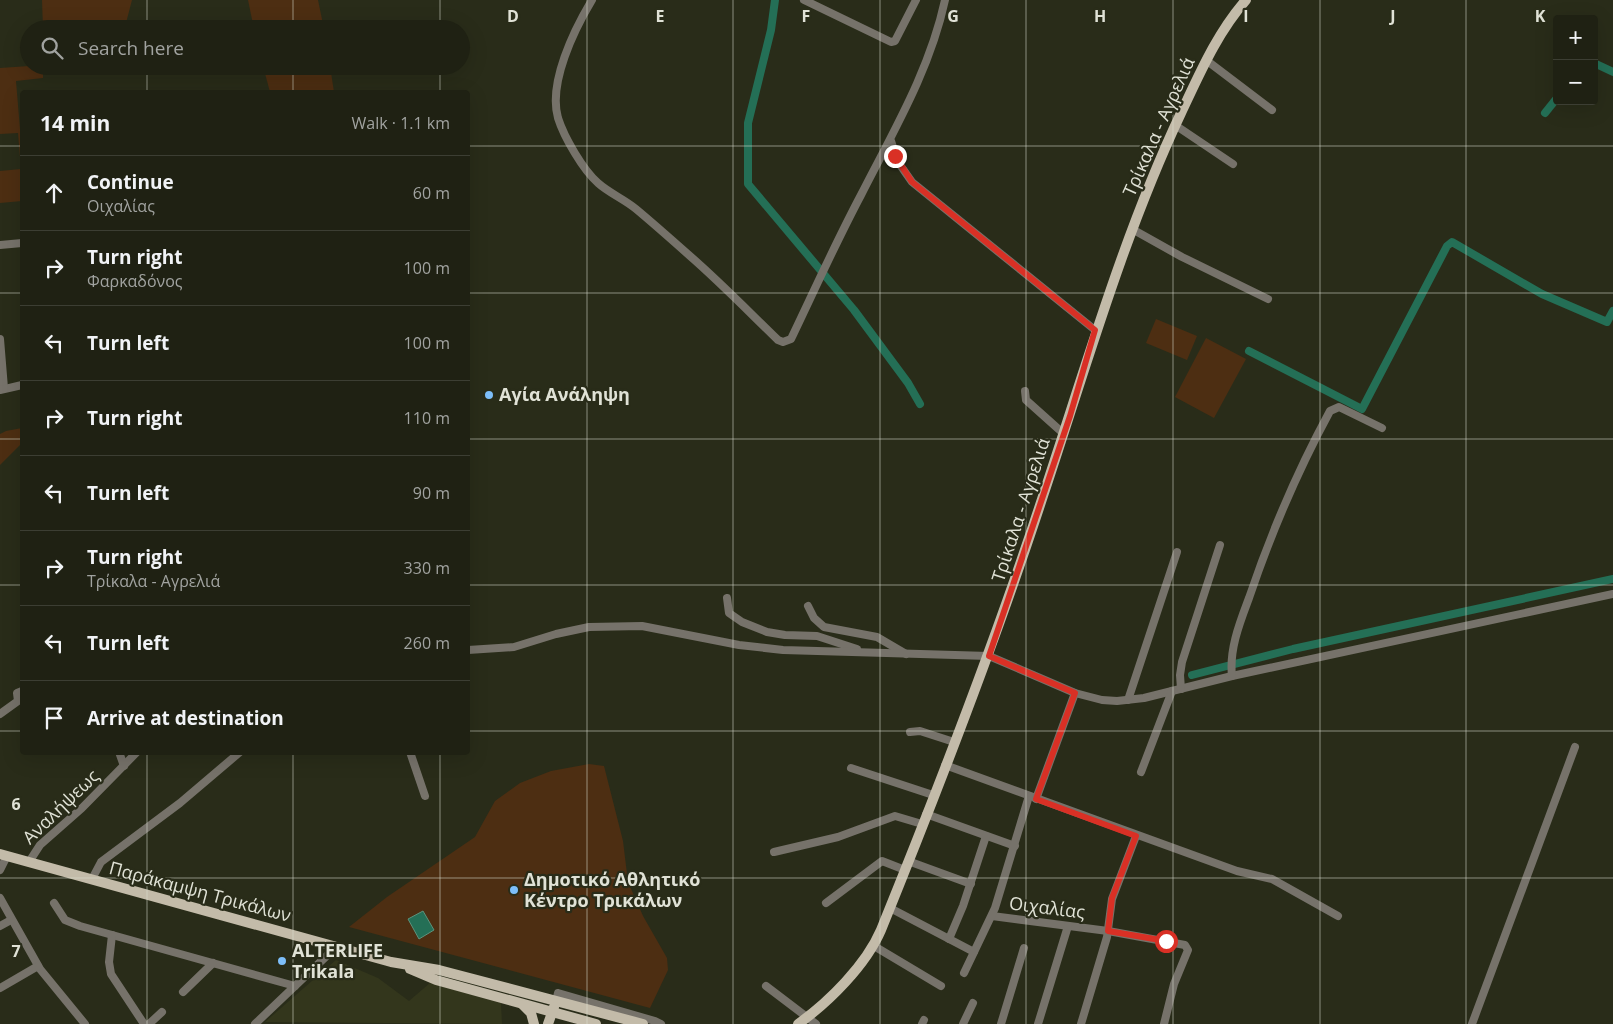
<!DOCTYPE html>
<meta charset="utf-8">
<style>
:root{--surface:#1f2113;--page:#2c2e21;--text:#f1f3f6;--muted:#a1a3a0;--line:#3c3e33}
body{margin:0;font-family:"Open Sans",sans-serif;background:var(--page);color:var(--text)}
.controls{position:absolute;right:15px;top:15px;display:grid;overflow:hidden;border-radius:5px;box-shadow:0 5px 20px #0002}
.controls button{width:45px;height:45px;display:grid;place-items:center;padding:0;border:0;border-bottom:1px solid var(--line);background:var(--surface);color:var(--text);font:25px sans-serif}
.stop{position:absolute;width:15px;height:15px;margin:-11px;border:4px solid #d93025;border-radius:50%;background:#fff}
.stop.end{background:#d93025;border-color:#fff;box-shadow:0 1px 5px #0008}
.list{margin:0;padding:0;list-style:none}
h2{display:flex;justify-content:space-between;align-items:center;height:65px;margin:0;padding:0 20px;font-size:21px}
h2 small{font-size:16px;font-weight:400;color:var(--muted)}
.list li{display:grid;grid-template-columns:32px 1fr auto;gap:15px;align-items:center;box-sizing:border-box;height:75px;padding:0 20px;border-top:1px solid var(--line)}
.list b{display:block;font-size:19px;white-space:nowrap}
.list p{margin:0;font-size:16px;white-space:nowrap;color:var(--muted)}
.list em{font-size:16px;font-style:normal;color:var(--muted)}
.icon{flex:none;width:28px;height:28px;fill:none;stroke:currentColor;stroke-width:2;stroke-linecap:round;stroke-linejoin:round}
.map{position:relative;flex:none;width:1613px;height:1024px;overflow:hidden}
.search{position:absolute;background:var(--surface);box-shadow:0 5px 20px #0002;left:20px;top:20px;width:450px;height:55px;display:flex;align-items:center;gap:12px;box-sizing:border-box;padding:0 18px;border-radius:28px;color:var(--muted);font-size:19px}
.panel{position:absolute;background:var(--surface);box-shadow:0 5px 20px #0002;left:20px;top:90px;width:450px;height:665px;border-radius:5px}
.map>svg:first-child{display:block}
</style>
<div class="map">
<svg width="1613" height="1024" viewBox="0 0 1613 1024">
<rect width="100%" height="100%" fill="#292c19"/>
<polygon fill="#33361c" points="336,960 378,978 409,1001 430,983 501,1003 502,1024 265,1022"/>
<g fill="#4d2e12">
<polygon points="42,0 132,0 126,23 163,29 43,29"/>
<polygon points="248,0 318,0 324,29 254,29"/>
<polygon points="29,66 43,66 43,78 16,81 20,129 22,129 22,201 0,203 0,171 21,169 18,133 0,134 0,68"/>
<polygon points="263,66 330,66 334,92 270,92"/>
<polygon points="1156,319 1197,336 1187,360 1146,343"/>
<polygon points="1206,338 1246,359 1214,418 1175,397"/>
<polygon points="22,428 22,443 0,465 0,434 6,431"/>
<polygon points="589,764 604,766 623,841 628,882 643,916 667,958 668,970 650,1008 349,927 387,897 475,837 495,801 520,783 551,771"/>
</g>
<polygon fill="#246f56" stroke="#5c927c" points="423,911 434,930 419,939 408,919"/>
<g fill="none" stroke-linecap="round" stroke-linejoin="round">
<g stroke="#246f56" stroke-width="8">
<polyline points="775,0 771,30 748,123 748,184 854,310 908,383 920,404"/>
<polyline points="1594,63 1613,72"/>
<polyline points="1545,113 1557,98"/>
<polyline points="1249,351 1362,409 1447,246 1452,242 1542,294 1607,322 1613,311"/>
<polyline points="1192,675 1293,649 1613,579"/>
</g>
<g stroke="#76726a" stroke-width="8">
<path d="M592,0C574,30 548,83 558,118C564,137 583,170 598,183C609,193 624,199 636,209C654,224 672,240 690,256C721,283 749,312 778,340L783,342L791,339C814,291 836,242 861,195C893,132 930,70 945,0"/>
<polyline points="804,0 891,42 895,41 916,0"/>
<polyline points="1206,60 1272,110"/>
<polyline points="1175,125 1233,164"/>
<polyline points="891,141 898,162 912,182 1095,330"/>
<polyline points="1132,229 1182,257 1268,299"/>
<polyline points="0,245 22,243"/>
<polyline points="0,339 4,388"/>
<polyline points="0,390 22,385"/>
<polyline points="1025,391 1026,400 1064,434"/>
<polyline points="727,598 729,613 742,622 767,632 785,635 817,636 857,649"/>
<polyline points="808,606 814,618 824,627 877,637 906,654"/>
<polyline points="468,650 514,647 556,634 589,627 642,626 739,645 783,650 989,656 1075,693 1102,700 1117,701 1144,698 1232,676 1613,594"/>
<path d="M1232,676C1229,649 1240,622 1249,598C1271,533 1298,470 1330,411L1339,407L1382,428"/>
<polyline points="1181,689 1180,675 1182,662 1220,545"/>
<polyline points="1128,700 1177,552"/>
<polyline points="0,714 18,701 17,693 22,691"/>
<polyline points="910,732 920,731 954,742"/>
<polyline points="119,752 124,766"/>
<polyline points="410,752 425,796"/>
<polyline points="945,765 1237,871 1272,879 1338,916"/>
<polyline points="851,768 933,795"/>
<polyline points="1141,772 1172,691"/>
<polyline points="1036,799 1075,693"/>
<polyline points="926,814 1015,846"/>
<polyline points="774,852 838,837 895,816 922,824"/>
<polyline points="908,861 971,884"/>
<polyline points="29,862 40,845 82,808 137,752"/>
<polyline points="0,870 7,856"/>
<polyline points="92,879 101,862 180,803 240,752"/>
<polyline points="0,898 40,969 85,1024"/>
<polyline points="54,903 65,920 80,926 295,986"/>
<polyline points="826,903 882,861 905,870"/>
<polyline points="890,908 974,952"/>
<polyline points="992,916 1108,931 1185,945 1188,950 1174,984 1164,1024"/>
<polyline points="0,926 11,920"/>
<polyline points="112,935 109,962 111,974 144,1024"/>
<polyline points="949,939 963,906 986,836"/>
<polyline points="874,946 941,986"/>
<polyline points="964,973 995,908 1029,796"/>
<polyline points="766,986 816,1024"/>
<polyline points="0,988 38,966"/>
<polyline points="183,992 213,963"/>
<polyline points="556,1001 558,993 655,1021 661,1024"/>
<polyline points="149,1024 162,1012"/>
<polyline points="255,1024 336,947"/>
<polyline points="922,1024 924,1020"/>
<polyline points="963,1024 973,1003"/>
<polyline points="1001,1024 1024,948"/>
<polyline points="1038,1024 1068,926"/>
<polyline points="1081,1024 1107,937 1112,899 1136,836"/>
<polyline points="1472,1024 1575,747"/>
</g>
<g stroke="#c3bba9" stroke-width="10">
<polyline points="0,854 391,962 439,970 643,1024"/>
<polyline points="410,969 436,980 596,1024"/>
<polyline points="523,1005 531,1013 534,1024"/>
<polyline points="548,1024 554,1007"/>
<path d="M798,1024C829,1002 866,965 881,930C939,787 995,643 1043,496C1086,367 1123,236 1181,113C1200,73 1217,33 1246,0"/>
</g>
</g>
<g fill="none" stroke-linecap="round" stroke-linejoin="round">
<polyline stroke="#d93025" stroke-width="6" points="895,156 912,182 1095,330 1070,416 989,656 1075,693 1036,799 1136,836 1112,898 1108,931 1166,941"/>
</g>
<path fill="none" stroke="#e0e2d6" stroke-width="1" stroke-opacity="0.55" d="M147,0V29M293,0V29M440,0V29M587,0V1024M733,0V1024M880,0V1024M1026,0V1024M1173,0V1024M1320,0V1024M1466,0V1024M147,66V92M293,66V92M440,66V92M0,146H22M468,146H1613M0,293H22M468,293H1613M0,439H22M468,439H1613M0,585H22M468,585H1613M0,731H22M468,731H1613M147,752V1024M293,752V1024M440,752V1024M0,878H1613"/>
<g fill="#7dbef9" stroke="#292c19" stroke-width="2">
<circle cx="489" cy="395" r="5"/>
<circle cx="514" cy="890" r="5"/>
<circle cx="282" cy="961" r="5"/>
</g>
<g text-anchor="middle" stroke-width="4.5" stroke-linejoin="round" paint-order="stroke">
<g font-size="18" fill="#e0e2d6" stroke="#292c19">
<text transform="translate(1159 127) rotate(-66)" y="6">Τρίκαλα - Αγρελιά</text>
<text transform="translate(1021 510) rotate(-72)" y="6">Τρίκαλα - Αγρελιά</text>
<text transform="translate(61 807) rotate(-44)" y="6">Αναλήψεως</text>
<text transform="translate(200 892) rotate(15)" y="6">Παράκαμψη Τρικάλων</text>
<text transform="translate(1047 908) rotate(7)" y="6">Οιχαλίας</text>
</g>
<g font-size="18" font-weight="bold" fill="#e0e2d6" stroke="#292c19" text-anchor="start">
<text x="499" y="401">Αγία Ανάληψη</text>
<text x="524" y="886">Δημοτικό Αθλητικό<tspan x="524" dy="21">Κέντρο Τρικάλων</tspan></text>
<text x="292" y="957">ALTERLIFE<tspan x="292" dy="21">Trikala</tspan></text>
</g>
</g>
<g font-size="16" text-anchor="middle" font-weight="bold" fill="#e0e2d6" stroke="#292c19" stroke-width="4.5" stroke-linejoin="round" paint-order="stroke">
<text x="513" y="22">D</text>
<text x="660" y="22">E</text>
<text x="806" y="22">F</text>
<text x="953" y="22">G</text>
<text x="1100" y="22">H</text>
<text x="1246" y="22">I</text>
<text x="1393" y="22">J</text>
<text x="1540" y="22">K</text>
<text x="16" y="810">6</text>
<text x="16" y="957">7</text>
</g>
</svg>
<div class="controls">
<button>+</button>
<button>−</button>
</div>
<div class="stop" style="left:1166px;top:941px"></div>
<div class="stop end" style="left:895px;top:156px"></div>
<div class="search"><svg class="icon" aria-label="search" viewBox="0 0 24 24"><circle cx="10" cy="10" r="6"/><path d="M15 15l6 6"/></svg>Search here</div>
<section class="panel">
<h2>14 min<small>Walk · 1.1 km</small></h2>
<ul class="list">
<li><svg class="icon" aria-label="ahead" viewBox="0 0 24 24"><path d="M12 20V5M6 11l6-6 6 6"/></svg><div><b>Continue</b><p>Οιχαλίας</p></div><em>60 m</em></li>
<li><svg class="icon" aria-label="right" viewBox="0 0 24 24"><path d="M7 20v-9h11M14 6l5 5-5 5"/></svg><div><b>Turn right</b><p>Φαρκαδόνος</p></div><em>100 m</em></li>
<li><svg class="icon" aria-label="left" viewBox="0 0 24 24"><path d="M17 20v-9H6M10 6l-5 5 5 5"/></svg><div><b>Turn left</b></div><em>100 m</em></li>
<li><svg class="icon" aria-label="right" viewBox="0 0 24 24"><path d="M7 20v-9h11M14 6l5 5-5 5"/></svg><div><b>Turn right</b></div><em>110 m</em></li>
<li><svg class="icon" aria-label="left" viewBox="0 0 24 24"><path d="M17 20v-9H6M10 6l-5 5 5 5"/></svg><div><b>Turn left</b></div><em>90 m</em></li>
<li><svg class="icon" aria-label="right" viewBox="0 0 24 24"><path d="M7 20v-9h11M14 6l5 5-5 5"/></svg><div><b>Turn right</b><p>Τρίκαλα - Αγρελιά</p></div><em>330 m</em></li>
<li><svg class="icon" aria-label="left" viewBox="0 0 24 24"><path d="M17 20v-9H6M10 6l-5 5 5 5"/></svg><div><b>Turn left</b></div><em>260 m</em></li>
<li><svg class="icon" aria-label="arrive" viewBox="0 0 24 24"><path d="M6 21V4h12l-3 4 3 4H6"/></svg><div><b>Arrive at destination</b></div></li>
</ul>
</section>
</div>
